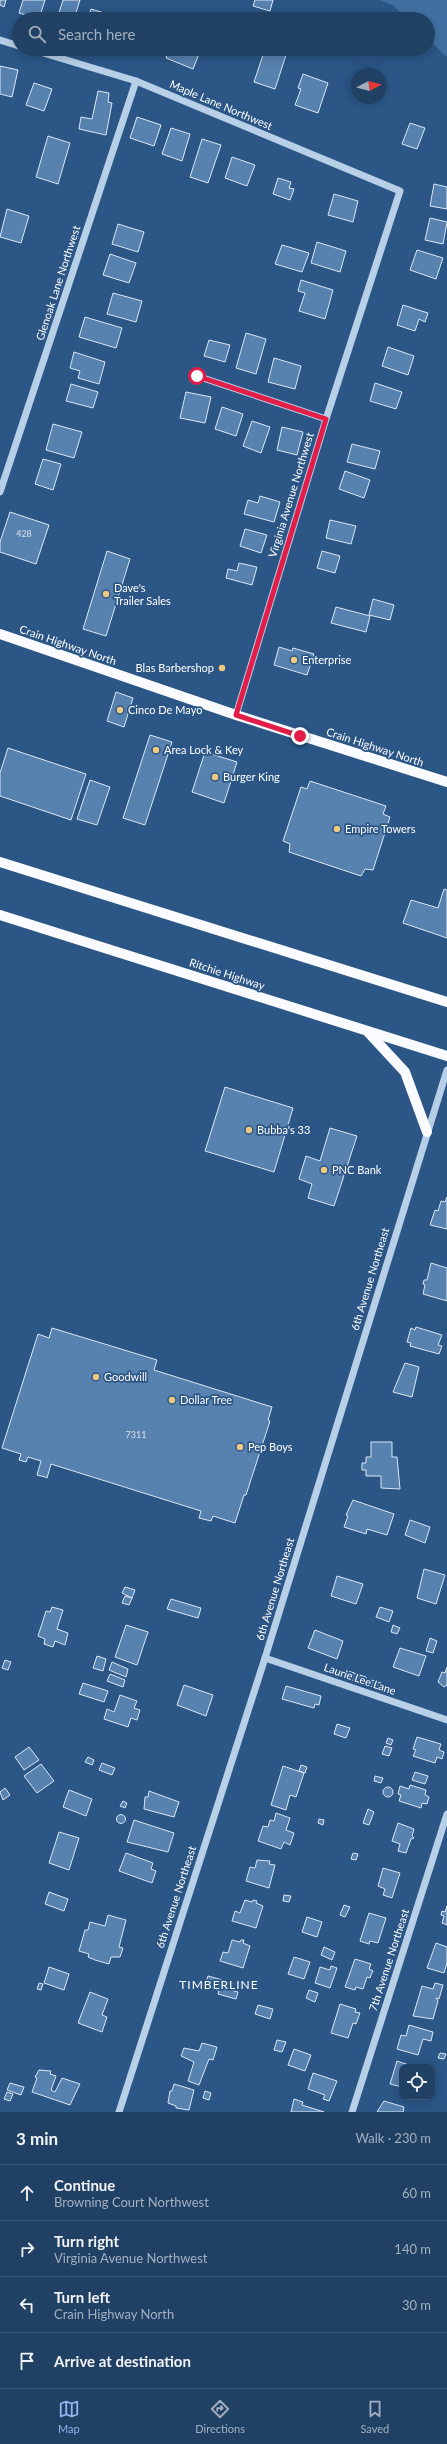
<!DOCTYPE html>
<meta charset="utf-8">
<style>
:root{--surface:#204064;--page:#2d4b6d;--text:#f1f3f6;--muted:#a2afbf;--line:#3d5978;--accent:#95b2f1}
body{margin:0;font-family:Lato,sans-serif;background:var(--page);color:var(--text)}
.controls{position:absolute;right:12px;bottom:12px;display:grid;overflow:hidden;border-radius:8px;box-shadow:0 2px 10px #0003}
.controls button{width:36px;height:36px;display:grid;place-items:center;padding:0;border:0;border-bottom:1px solid var(--line);background:var(--surface);color:var(--text);font:20px sans-serif}
.compass{position:absolute;left:351px;top:68px;width:36px;height:36px;border-radius:50%;background:var(--surface);box-shadow:0 2px 10px #0003;rotate:83deg}
.stop{position:absolute;width:12px;height:12px;margin:-9px;border:3px solid #e11d48;border-radius:50%;background:#fff}
.stop.end{background:#e11d48;border-color:#fff;box-shadow:0 1px 4px #0008}
.list{margin:0;padding:0;list-style:none}
h2{display:flex;justify-content:space-between;align-items:center;height:52px;margin:0;padding:0 16px;font-size:17px}
h2 small{font-size:13px;font-weight:400;color:var(--muted)}
.list li{display:grid;grid-template-columns:26px 1fr auto;gap:12px;align-items:center;box-sizing:border-box;height:56px;padding:0 16px;border-top:1px solid var(--line)}
.list b{display:block;font-size:15px;white-space:nowrap}
.list p{margin:0;font-size:13px;white-space:nowrap;color:var(--muted)}
.list em{font-size:13px;font-style:normal;color:var(--muted)}
.icon{flex:none;width:22px;height:22px;fill:none;stroke:currentColor;stroke-width:2;stroke-linecap:round;stroke-linejoin:round}
.map{position:relative;flex:none;width:447px;height:2112px;overflow:hidden}
.search{position:absolute;background:var(--surface);box-shadow:0 2px 10px #0003;left:12px;right:12px;top:12px;height:44px;display:flex;align-items:center;gap:10px;box-sizing:border-box;padding:0 14px;border-radius:22px;color:var(--muted);font-size:15px}
.sheet{height:276px;background:var(--surface)}
nav{display:flex;justify-content:space-around;align-items:center;box-sizing:border-box;height:56px;border-top:1px solid var(--line);background:var(--surface);font-size:11px;color:var(--muted)}
nav a{display:grid;justify-items:center;gap:2px}
nav .on{color:var(--accent)}
.map>svg:first-child{display:block}
</style>
<div class="map">
<svg width="447" height="2112" viewBox="0 0 447 2112">
<rect width="100%" height="100%" fill="#2b5686"/>
<polygon fill="#4070a2" points="380,0 447,0 447,57 428,39 428,19 407,19 392,5"/>
<g fill="#5781af" stroke="#dbe8f6">
<polygon points="0,0 6,0 4,7 0,5"/>
<polygon points="23,0 45,0 39,19 19,13"/>
<polygon points="63,0 80,0 74,19 57,19"/>
<polygon points="255,0 273,0 270,11 253,6"/>
<polygon points="91,9 111,15 110,19 88,19"/>
<polygon points="169,49 201,49 193,69 166,58"/>
<polygon points="265,49 286,55 275,89 254,82"/>
<polygon points="0,66 18,70 12,97 0,94"/>
<polygon points="303,74 328,83 318,113 295,105 301,89 298,88"/>
<polygon points="34,83 52,89 44,111 26,105"/>
<polygon points="98,91 109,93 108,102 112,103 106,135 79,129 81,117 92,119"/>
<polygon points="137,117 161,125 154,146 130,138"/>
<polygon points="410,123 425,128 417,149 402,144"/>
<polygon points="171,128 190,134 182,161 162,154"/>
<polygon points="48,136 70,143 58,184 36,177"/>
<polygon points="202,139 221,145 208,183 190,177"/>
<polygon points="232,157 255,165 247,186 225,178"/>
<polygon points="278,178 291,182 289,188 294,189 290,200 273,194"/>
<polygon points="434,184 447,187 447,209 430,206"/>
<polygon points="334,194 358,201 353,222 328,215"/>
<polygon points="7,209 29,216 21,243 0,237"/>
<polygon points="430,218 447,222 443,244 425,240"/>
<polygon points="118,224 144,232 138,252 112,244"/>
<polygon points="317,242 346,251 340,272 311,263"/>
<polygon points="282,245 309,253 302,272 275,264"/>
<polygon points="417,250 443,258 436,279 410,270"/>
<polygon points="110,254 136,263 129,283 103,275"/>
<polygon points="301,280 333,290 325,319 299,311 305,293 298,291"/>
<polygon points="113,293 142,301 136,322 107,314"/>
<polygon points="403,305 428,313 425,322 419,319 415,331 397,325"/>
<polygon points="85,317 122,328 116,348 79,337"/>
<polygon points="246,333 266,339 256,374 236,368"/>
<polygon points="209,340 230,345 225,362 204,356"/>
<polygon points="388,347 414,356 408,375 382,366"/>
<polygon points="74,352 105,362 99,384 78,378 80,371 70,368"/>
<polygon points="274,358 301,366 295,389 268,382"/>
<polygon points="375,383 402,392 396,409 370,401"/>
<polygon points="71,384 98,392 93,408 66,401"/>
<polygon points="186,392 211,397 205,423 180,418"/>
<polygon points="222,407 243,414 236,436 215,429"/>
<polygon points="252,421 270,427 261,453 243,446"/>
<polygon points="53,424 82,432 74,458 46,450"/>
<polygon points="282,427 303,432 297,455 277,450"/>
<polygon points="352,444 380,451 375,469 347,462"/>
<polygon points="43,459 61,464 53,490 35,484"/>
<polygon points="345,471 370,480 364,498 339,489"/>
<polygon points="260,496 280,502 274,522 244,514 248,500 258,503"/>
<polygon points="10,512 49,525 36,564 0,552 0,542"/>
<polygon points="330,520 356,526 351,544 326,538"/>
<polygon points="245,529 267,535 261,553 240,546"/>
<polygon points="107,551 130,559 106,636 83,629"/>
<polygon points="322,551 340,556 335,573 317,568"/>
<polygon points="239,563 257,567 252,585 226,578 228,569 237,571"/>
<polygon points="373,599 394,605 390,620 369,615"/>
<polygon points="336,607 370,616 366,632 331,623"/>
<polygon points="279,647 292,651 293,648 314,654 307,675 274,665"/>
<polygon points="116,692 133,698 124,727 107,721"/>
<polygon points="150,735 172,742 145,825 123,818"/>
<polygon points="8,748 86,774 71,820 0,796 0,773"/>
<polygon points="205,752 237,762 224,803 192,792"/>
<polygon points="90,780 110,787 97,825 77,819"/>
<polygon points="310,781 386,806 383,814 390,817 373,870 365,869 361,876 289,852 290,844 283,841 301,787 307,789"/>
<polygon points="444,889 447,890 447,938 403,923 411,900 438,908"/>
<polygon points="225,1087 293,1108 274,1172 205,1151"/>
<polygon points="330,1128 357,1136 334,1206 308,1198 312,1184 299,1179 306,1156 320,1161"/>
<polygon points="447,1197 447,1229 430,1225 435,1210 438,1211 441,1201 445,1202"/>
<polygon points="431,1263 447,1268 447,1301 423,1294 425,1285 423,1284 424,1280 427,1280"/>
<polygon points="416,1327 442,1335 438,1345 442,1346 439,1354 410,1346 411,1343 407,1342 411,1328 415,1330"/>
<polygon points="52,1328 157,1360 154,1370 272,1407 268,1420 270,1421 246,1495 244,1495 235,1523 213,1516 211,1521 199,1518 201,1511 51,1464 47,1478 45,1477 37,1475 41,1461 28,1457 26,1462 19,1460 21,1454 2,1448 38,1334 49,1338"/>
<polygon points="405,1363 419,1367 412,1397 393,1392"/>
<polygon points="371,1442 392,1442 392,1457 397,1457 400,1489 381,1488 381,1476 366,1476 366,1470 362,1470 362,1463 366,1463 366,1457 371,1457"/>
<polygon points="353,1500 394,1514 387,1535 367,1529 366,1534 344,1527 348,1516 346,1515"/>
<polygon points="410,1520 430,1527 425,1543 405,1535"/>
<polygon points="424,1569 445,1575 436,1604 417,1598"/>
<polygon points="337,1576 363,1584 356,1604 331,1596"/>
<polygon points="125,1587 135,1590 132,1598 122,1593"/>
<polygon points="125,1596 132,1598 129,1605 122,1603"/>
<polygon points="171,1599 201,1608 198,1618 167,1609"/>
<polygon points="52,1607 63,1610 57,1629 68,1633 65,1645 55,1641 53,1647 44,1644 45,1639 38,1636 46,1611 50,1612"/>
<polygon points="380,1607 393,1611 389,1622 376,1617"/>
<polygon points="126,1625 148,1632 137,1665 115,1657"/>
<polygon points="393,1625 400,1628 397,1634 391,1632"/>
<polygon points="315,1630 343,1641 337,1659 308,1648"/>
<polygon points="430,1638 437,1641 433,1653 426,1651"/>
<polygon points="400,1648 426,1656 419,1676 393,1667"/>
<polygon points="97,1656 106,1659 103,1671 93,1668"/>
<polygon points="5,1660 11,1662 8,1670 2,1668"/>
<polygon points="112,1662 128,1669 126,1677 109,1670"/>
<polygon points="447,1667 447,1685 444,1687 438,1682 442,1672 445,1673"/>
<polygon points="348,1671 366,1677 366,1684 345,1678"/>
<polygon points="110,1674 125,1680 123,1687 107,1681"/>
<polygon points="372,1680 381,1683 379,1689 370,1686"/>
<polygon points="83,1683 108,1691 104,1702 79,1694"/>
<polygon points="184,1685 213,1695 206,1716 177,1705"/>
<polygon points="286,1686 321,1696 319,1705 315,1704 314,1708 282,1699"/>
<polygon points="120,1695 137,1701 134,1708 140,1710 137,1720 131,1718 128,1727 104,1719 107,1709 114,1712"/>
<polygon points="337,1724 350,1728 346,1738 334,1734"/>
<polygon points="417,1737 441,1744 439,1750 444,1752 442,1759 437,1757 435,1763 413,1756 416,1750 413,1749"/>
<polygon points="388,1738 393,1740 391,1745 386,1743"/>
<polygon points="385,1746 392,1748 389,1756 382,1754"/>
<polygon points="29,1747 39,1760 24,1770 15,1757"/>
<polygon points="88,1757 94,1760 92,1765 85,1762"/>
<polygon points="102,1763 115,1768 112,1775 99,1770"/>
<polygon points="41,1764 54,1781 37,1793 24,1776"/>
<polygon points="301,1765 307,1767 305,1773 299,1771"/>
<polygon points="283,1766 304,1773 296,1797 290,1795 286,1810 271,1805"/>
<polygon points="415,1772 428,1776 425,1784 412,1780"/>
<polygon points="375,1776 383,1778 381,1783 374,1781"/>
<polygon points="410,1785 426,1790 425,1795 429,1797 427,1804 422,1803 421,1808 399,1801 401,1795 398,1794 400,1786 409,1789"/>
<circle cx="388" cy="1792" r="5"/>
<polygon points="5,1788 10,1795 3,1800 0,1792"/>
<polygon points="69,1790 92,1799 86,1816 63,1807"/>
<polygon points="149,1791 179,1802 174,1817 144,1809 145,1797 148,1797"/>
<polygon points="123,1801 127,1803 125,1808 120,1806"/>
<polygon points="368,1809 374,1812 369,1825 363,1823"/>
<polygon points="276,1813 290,1818 286,1830 294,1833 290,1845 284,1842 281,1849 258,1841 263,1826 268,1827 270,1820 274,1821"/>
<circle cx="121" cy="1819" r="4.5"/>
<polygon points="319,1819 324,1820 323,1825 318,1823"/>
<polygon points="134,1820 174,1833 168,1852 127,1842"/>
<polygon points="398,1823 414,1829 412,1836 414,1838 411,1839 406,1853 398,1851 400,1844 392,1841"/>
<polygon points="59,1832 79,1838 69,1870 49,1863"/>
<polygon points="126,1853 153,1863 151,1869 156,1871 152,1883 119,1871"/>
<polygon points="353,1853 358,1854 356,1860 351,1859"/>
<polygon points="257,1860 270,1861 269,1864 275,1865 269,1888 246,1881 250,1867 255,1868"/>
<polygon points="383,1868 400,1873 392,1898 383,1895 385,1889 378,1886"/>
<polygon points="49,1892 68,1899 64,1911 45,1904"/>
<polygon points="284,1895 291,1896 289,1902 283,1901"/>
<polygon points="245,1900 252,1902 253,1900 257,1901 256,1903 263,1906 256,1928 232,1921 235,1911 240,1913"/>
<polygon points="344,1905 350,1907 345,1917 340,1915"/>
<polygon points="447,1906 447,1925 442,1923 444,1916 441,1915 442,1911 445,1912"/>
<polygon points="369,1913 386,1918 378,1943 370,1941 369,1944 360,1941"/>
<polygon points="108,1915 126,1920 119,1947 123,1948 120,1957 111,1957 109,1964 95,1960 88,1957 89,1954 79,1951 85,1930 88,1930 90,1922 105,1926"/>
<polygon points="307,1917 322,1922 317,1937 302,1932"/>
<polygon points="232,1940 240,1942 241,1940 244,1940 243,1943 250,1946 243,1968 220,1961 223,1952 228,1953"/>
<polygon points="436,1943 447,1947 447,1963 444,1973 427,1968"/>
<polygon points="324,1947 335,1952 332,1960 321,1955"/>
<polygon points="294,1957 310,1962 304,1979 288,1974"/>
<polygon points="355,1959 371,1964 369,1969 373,1971 371,1975 370,1978 367,1977 363,1989 356,1987 355,1990 345,1987"/>
<polygon points="331,1966 337,1968 330,1988 315,1983 320,1967 330,1970"/>
<polygon points="49,1967 69,1974 64,1990 44,1983"/>
<polygon points="208,1976 233,1983 231,1990 238,1992 236,1999 218,1994 219,1991 205,1985"/>
<polygon points="39,1983 43,1984 41,1990 37,1989"/>
<polygon points="435,1983 443,1985 439,1999 436,1998 438,2001 433,2019 413,2016 422,1986 433,1989"/>
<polygon points="309,1990 318,1993 315,2002 306,1998"/>
<polygon points="90,1992 108,1999 102,2015 107,2017 102,2032 78,2023"/>
<polygon points="340,2004 356,2009 355,2012 360,2013 356,2024 353,2023 348,2038 331,2033"/>
<polygon points="258,2005 273,2009 270,2019 255,2014"/>
<polygon points="409,2025 433,2032 431,2041 423,2039 418,2055 397,2049 401,2035 406,2036"/>
<polygon points="277,2040 286,2042 282,2052 274,2050"/>
<polygon points="202,2043 217,2047 213,2060 209,2059 199,2085 188,2081 194,2062 181,2056 184,2048 199,2051"/>
<polygon points="294,2049 311,2055 305,2071 288,2065"/>
<polygon points="440,2053 446,2054 444,2059 438,2058"/>
<polygon points="397,2061 415,2067 402,2067 402,2087 390,2084"/>
<polygon points="39,2070 51,2071 50,2074 56,2076 51,2090 55,2092 62,2078 80,2084 70,2105 32,2092 37,2078 35,2077"/>
<polygon points="313,2073 337,2081 329,2101 323,2099 325,2095 308,2089"/>
<polygon points="10,2083 24,2087 21,2095 7,2090"/>
<polygon points="174,2084 194,2090 189,2110 176,2108 176,2106 168,2103 170,2091 172,2091"/>
<polygon points="205,2091 211,2093 209,2100 203,2098"/>
<polygon points="7,2092 13,2094 10,2101 4,2099"/>
<polygon points="294,2099 303,2102 302,2105 324,2112 291,2112"/>
<polygon points="384,2101 404,2107 403,2112 377,2112"/>
</g>
<g fill="none" stroke-linecap="round" stroke-linejoin="round">
<g stroke="#b7cfe7" stroke-width="7">
<polyline points="0,40 19,46"/>
<polyline points="30,49 136,81 400,191 326,419 236,715"/>
<polyline points="197,376 326,419"/>
<polyline points="0,492 136,81"/>
<polyline points="265,1658 447,1720"/>
<polyline points="119,2112 265,1658 447,1070"/>
<polyline points="352,2112 447,1814"/>
</g>
<g stroke="#f9fbfe" stroke-width="10">
<polyline points="0,634 236,715 447,782"/>
<polyline points="0,862 447,1002"/>
<polyline points="0,915 447,1056"/>
<polyline points="368,1032 405,1072 427,1132"/>
</g>
</g>
<g fill="none" stroke-linecap="round" stroke-linejoin="round">
<polyline stroke="#e11d48" stroke-width="5" points="197,376 326,419 236,715 300,736"/>
</g>
<g fill="#edca80" stroke="#2b5686" stroke-width="1.5">
<circle cx="106" cy="594" r="4"/>
<circle cx="294" cy="660" r="4"/>
<circle cx="222" cy="668" r="4"/>
<circle cx="120" cy="710" r="4"/>
<circle cx="156" cy="750" r="4"/>
<circle cx="215" cy="777" r="4"/>
<circle cx="337" cy="829" r="4"/>
<circle cx="249" cy="1130" r="4"/>
<circle cx="324" cy="1170" r="4"/>
<circle cx="96" cy="1377" r="4"/>
<circle cx="172" cy="1400" r="4"/>
<circle cx="240" cy="1447" r="4"/>
</g>
<g text-anchor="middle" stroke-width="3.5" stroke-linejoin="round" paint-order="stroke">
<g font-size="9" fill="#d5e0eb">
<text x="24" y="537">428</text>
<text x="136" y="1438">7311</text>
</g>
<g font-size="11" fill="#fff" stroke="#2b5686">
<text transform="translate(221 105) rotate(23)" y="4">Maple Lane Northwest</text>
<text transform="translate(58 283) rotate(-72)" y="4">Glenoak Lane Northwest</text>
<text transform="translate(291 495) rotate(-73)" y="4">Virginia Avenue Northwest</text>
<text transform="translate(68 645) rotate(19)" y="4">Crain Highway North</text>
<text transform="translate(375 747) rotate(18)" y="4">Crain Highway North</text>
<text transform="translate(227 974) rotate(18)" y="4">Ritchie Highway</text>
<text transform="translate(370 1279) rotate(-73)" y="4">6th Avenue Northeast</text>
<text transform="translate(275 1589) rotate(-73)" y="4">6th Avenue Northeast</text>
<text transform="translate(360 1679) rotate(19)" y="4">Laurie Lee Lane</text>
<text transform="translate(176 1897) rotate(-72)" y="4">6th Avenue Northeast</text>
<text transform="translate(389 1960) rotate(-72)" y="4">7th Avenue Northeast</text>
</g>
<g font-size="11" fill="#fff" stroke="#2b5686" text-anchor="start">
<text x="114" y="592">Dave's<tspan x="114" dy="13">Trailer Sales</tspan></text>
<text x="302" y="664">Enterprise</text>
<text x="214" y="672" text-anchor="end">Blas Barbershop</text>
<text x="128" y="714">Cinco De Mayo</text>
<text x="164" y="754">Area Lock &amp; Key</text>
<text x="223" y="781">Burger King</text>
<text x="345" y="833">Empire Towers</text>
<text x="257" y="1134">Bubba's 33</text>
<text x="332" y="1174">PNC Bank</text>
<text x="104" y="1381">Goodwill</text>
<text x="180" y="1404">Dollar Tree</text>
<text x="248" y="1451">Pep Boys</text>
</g>
<g font-size="12" letter-spacing="1" fill="#fff" stroke="#2b5686">
<text x="219" y="1989">TIMBERLINE</text>
</g>
</g>
</svg>
<div class="controls">
<button><svg class="icon" aria-label="locate" viewBox="0 0 24 24"><circle cx="12" cy="12" r="6"/><path d="M12 2v4M12 18v4M2 12h4M18 12h4"/></svg></button>
</div>
<svg class="compass" viewBox="-18 -18 36 36"><path d="M0-13l5 13h-10z" fill="#e53935"/><path d="M0 13l5-13h-10z" fill="#a2afbf"/></svg>
<div class="stop" style="left:197px;top:376px"></div>
<div class="stop end" style="left:300px;top:736px"></div>
<div class="search"><svg class="icon" aria-label="search" viewBox="0 0 24 24"><circle cx="10" cy="10" r="6"/><path d="M15 15l6 6"/></svg>Search here</div>
</div>
<section class="sheet">
<h2>3 min<small>Walk · 230 m</small></h2>
<ul class="list">
<li><svg class="icon" aria-label="ahead" viewBox="0 0 24 24"><path d="M12 20V5M6 11l6-6 6 6"/></svg><div><b>Continue</b><p>Browning Court Northwest</p></div><em>60 m</em></li>
<li><svg class="icon" aria-label="right" viewBox="0 0 24 24"><path d="M7 20v-9h11M14 6l5 5-5 5"/></svg><div><b>Turn right</b><p>Virginia Avenue Northwest</p></div><em>140 m</em></li>
<li><svg class="icon" aria-label="left" viewBox="0 0 24 24"><path d="M17 20v-9H6M10 6l-5 5 5 5"/></svg><div><b>Turn left</b><p>Crain Highway North</p></div><em>30 m</em></li>
<li><svg class="icon" aria-label="arrive" viewBox="0 0 24 24"><path d="M6 21V4h12l-3 4 3 4H6"/></svg><div><b>Arrive at destination</b></div></li>
</ul>
</section>
<nav>
<a class="on"><svg class="icon" aria-label="map" viewBox="0 0 24 24"><path d="M3 6l6-2 6 2 6-2v14l-6 2-6-2-6 2zM9 4v14M15 6v14"/></svg>Map</a>
<a><svg class="icon" aria-label="directions" viewBox="0 0 24 24"><path d="M12 3l9 9-9 9-9-9zM9 14v-3h6M13 9l2 2-2 2"/></svg>Directions</a>
<a><svg class="icon" aria-label="saved" viewBox="0 0 24 24"><path d="M7 4h10v16l-5-4-5 4z"/></svg>Saved</a>
</nav>
